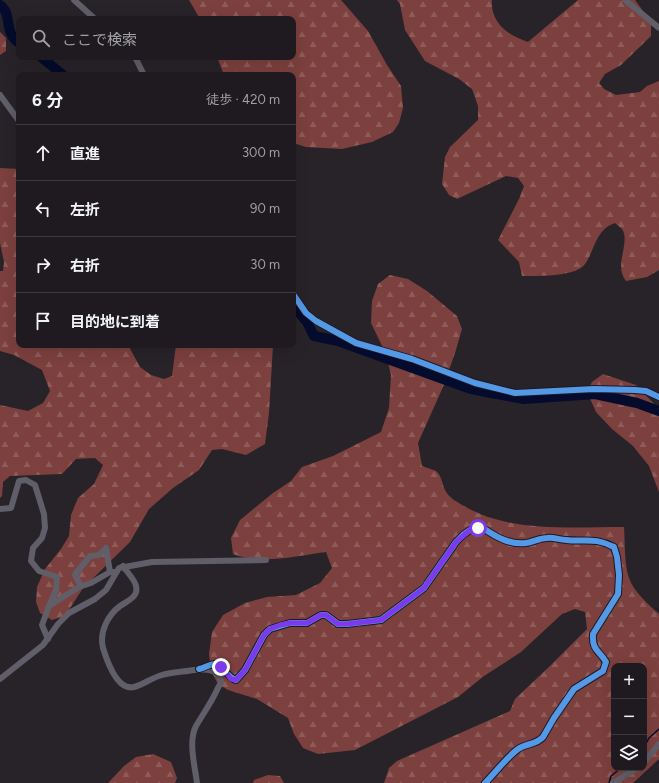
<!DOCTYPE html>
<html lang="ja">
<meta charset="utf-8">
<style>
:root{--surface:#1e1a1f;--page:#262328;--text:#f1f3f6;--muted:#a1a1a4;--line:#3c383d}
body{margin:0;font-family:Figtree,"Noto Sans JP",sans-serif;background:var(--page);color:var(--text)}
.controls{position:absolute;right:12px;bottom:12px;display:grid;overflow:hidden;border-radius:8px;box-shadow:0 4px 16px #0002}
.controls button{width:36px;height:36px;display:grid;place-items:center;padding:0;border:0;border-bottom:1px solid var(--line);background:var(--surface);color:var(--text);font:20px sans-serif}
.stop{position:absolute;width:12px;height:12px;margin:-9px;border:3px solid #7c3aed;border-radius:50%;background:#fff}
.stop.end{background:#7c3aed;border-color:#fff;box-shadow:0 1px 4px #0008}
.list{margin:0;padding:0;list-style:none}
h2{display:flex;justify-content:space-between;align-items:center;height:52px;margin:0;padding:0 16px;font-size:17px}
h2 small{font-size:13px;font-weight:400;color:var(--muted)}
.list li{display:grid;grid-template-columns:26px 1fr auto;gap:12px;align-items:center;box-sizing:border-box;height:56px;padding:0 16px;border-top:1px solid var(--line)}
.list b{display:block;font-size:15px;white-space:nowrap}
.list em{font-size:13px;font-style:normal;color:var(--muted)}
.icon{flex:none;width:22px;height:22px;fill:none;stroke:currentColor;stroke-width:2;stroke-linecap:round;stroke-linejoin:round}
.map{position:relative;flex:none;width:659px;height:783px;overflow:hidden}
.search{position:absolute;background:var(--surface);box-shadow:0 4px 16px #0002;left:16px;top:16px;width:280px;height:44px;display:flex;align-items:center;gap:10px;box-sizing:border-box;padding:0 14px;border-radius:8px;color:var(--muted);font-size:15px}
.panel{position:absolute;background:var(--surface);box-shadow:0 4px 16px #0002;left:16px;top:72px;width:280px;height:276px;border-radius:8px}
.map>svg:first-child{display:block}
</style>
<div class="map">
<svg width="659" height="783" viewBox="0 0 659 783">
<defs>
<pattern id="forest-firs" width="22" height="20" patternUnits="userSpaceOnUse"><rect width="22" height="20" fill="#7c403e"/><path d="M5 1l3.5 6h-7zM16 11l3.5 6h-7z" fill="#8e5b59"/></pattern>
</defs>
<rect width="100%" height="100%" fill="#282329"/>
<g fill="url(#forest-firs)" fill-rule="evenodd">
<polygon points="189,0 341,0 368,31 387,65 401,86 403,108 399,123 393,132 372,142 342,149 306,147 293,143 293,75 224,75 217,57 293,57 293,19 200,19"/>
<path d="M397,0H492C490,23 509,36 528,42L578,0H635L651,22V36L621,65L605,74L599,83L604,89L616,95L640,92L647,86L659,81V270L647,277L626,281C613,265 631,243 622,229C620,227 617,225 615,223C613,224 609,225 607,227C595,236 593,253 585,264C576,277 537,276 522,276L519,262L498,240L519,199L524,186L518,178L506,176L457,199L449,195L442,184L445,157L450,147L478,120V106L472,89L459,79L425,61L405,30L400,4Z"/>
<polygon points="0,32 6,38 6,51 0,55"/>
<polygon points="0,168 19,169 19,345 128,345 140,367 151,375 164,379 172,376 176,345 273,345 269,413 265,444 246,455 222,449 212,450 199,470 173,488 149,509 130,542 83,588 65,616 52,620 40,613 36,602 37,587 45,569 61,549 69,536 71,515 78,498 94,484 103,465 95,458 76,459 62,474 10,476 3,482 2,496 0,498 0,405 28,411 43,403 50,391 42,370 14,355 0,351 0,271 3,271 4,262 0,243"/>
<path d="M390,275L408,279L427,291L457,316L462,329L455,353L443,387L418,443L422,466C426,468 432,469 436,471C442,476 442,484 445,490C448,497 457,502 464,506C510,533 572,527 624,527C625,542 624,564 629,578C634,592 648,604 659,614V759L633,783H384L389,768L397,761L510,711L515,699L551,665L587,629L585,612L575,609L562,614L521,652L484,676L458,697L355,750L318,754L303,748L294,734L288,718L257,699L228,690L218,684L211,671L209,654L212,632L223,615L245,603L267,597L296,595L320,583L332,568L326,552C295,556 262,565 233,554L231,538L240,520L273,493L291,481L302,467L333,456L381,432L389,408L391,375L386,354L371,323L372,301L378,284ZM614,666H644V768H614Z"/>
<polygon points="603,374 636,385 659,409 659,492 649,466 633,446 612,429 596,412 587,392 592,382"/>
<polygon points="153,754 171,762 177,778 175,783 108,783 124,766 136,757"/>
<polygon points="268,775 280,776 284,783 253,783 254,780"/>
</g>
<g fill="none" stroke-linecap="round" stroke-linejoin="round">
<g stroke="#040b2c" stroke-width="1.5">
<polyline points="644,747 649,738 659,729"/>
<polyline points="609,783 611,776 621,768"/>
</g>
<g stroke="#040b2c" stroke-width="10">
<path d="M0,5C13,14 3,32 19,43"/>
<polyline points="41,57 63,75"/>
<polyline points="293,305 307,322 314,336 338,341 468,388 486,392 524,399 595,394 637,403 659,411"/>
</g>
<g stroke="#605e68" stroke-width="6">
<polyline points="74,0 95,19"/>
<polyline points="625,0 659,28"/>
<polyline points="135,57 144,75"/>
<polyline points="0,95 19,121"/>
<polyline points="293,294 306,313 316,321 356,343 412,359 475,383 515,393 594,389 635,390 646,391 659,397"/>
<polyline points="0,509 11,508 19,481 26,480 35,485 44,514 45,528 42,538 33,548 31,561 39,571 57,577 56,590 49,606 79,587 91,583 110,572 116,572"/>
<path d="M123,566C127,572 135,580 136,586C139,597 127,601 120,606C108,615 99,632 103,648C107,661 117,691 134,687C142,685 150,679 159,676C170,672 182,672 194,670C202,669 212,668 217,674C219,676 221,679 221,682C221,684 218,687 217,690C211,703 203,714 196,726C188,741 195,767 197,783"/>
<polyline points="81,586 75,575 77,572 90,556 99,555 106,548 110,572"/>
<polyline points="48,639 42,625 49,606"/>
<path d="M199,669C204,668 210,664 215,664C224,665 227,678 236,680L245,670L264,635L270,629L290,623H307L321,615H326L338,624H347L381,620L424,588L456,542L463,535L470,530L483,528C496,537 510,545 526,543C533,542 540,538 547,538C553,537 560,540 566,540C585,542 595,537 614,547L617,557L619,575L618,594L593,634C592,651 599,650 606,662L603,671L574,689L554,718L543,737C536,745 527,743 518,749C506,758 496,772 485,783"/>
<polyline points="0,679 43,645 58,624 69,613 95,599 106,590 119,568 152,562 266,560"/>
<polyline points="644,762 659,744"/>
<polyline points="613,783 637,768"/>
</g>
<defs>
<g id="cycleway">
<polyline points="293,294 306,313 316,321 356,343 412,359 475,383 515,393 594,389 635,390 646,391 659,397"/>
<path d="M199,669C204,668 210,664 215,664C224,665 227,678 236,680L245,670L264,635L270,629L290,623H307L321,615H326L338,624H347L381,620L424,588L456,542L463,535L470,530L483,528C496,537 510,545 526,543C533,542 540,538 547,538C553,537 560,540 566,540C585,542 595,537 614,547L617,557L619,575L618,594L593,634C592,651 599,650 606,662L603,671L574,689L554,718L543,737C536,745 527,743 518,749C506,758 496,772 485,783"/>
</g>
</defs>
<use href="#cycleway" stroke="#201722" stroke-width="8"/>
<use href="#cycleway" stroke="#5399e6" stroke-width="6"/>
</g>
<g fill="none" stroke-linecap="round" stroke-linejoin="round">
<polyline stroke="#7c3aed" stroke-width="5" points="221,667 231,679 236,680 245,670 264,635 270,629 280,625 290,623 307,623 321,615 326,615 338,624 347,624 381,620 424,588 456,542 470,530 478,528"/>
</g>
</svg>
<div class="controls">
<button>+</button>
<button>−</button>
<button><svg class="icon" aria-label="layers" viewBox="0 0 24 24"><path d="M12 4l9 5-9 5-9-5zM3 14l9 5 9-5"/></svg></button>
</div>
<div class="stop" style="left:478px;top:528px"></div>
<div class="stop end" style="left:221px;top:667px"></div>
<div class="search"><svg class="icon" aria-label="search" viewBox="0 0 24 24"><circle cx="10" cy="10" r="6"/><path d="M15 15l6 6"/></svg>ここで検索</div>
<section class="panel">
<h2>6 分<small>徒歩 · 420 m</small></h2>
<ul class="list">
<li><svg class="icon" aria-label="ahead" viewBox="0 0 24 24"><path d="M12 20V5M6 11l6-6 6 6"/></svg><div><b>直進</b></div><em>300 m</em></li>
<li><svg class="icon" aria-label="left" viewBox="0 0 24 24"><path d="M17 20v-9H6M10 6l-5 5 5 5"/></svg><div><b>左折</b></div><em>90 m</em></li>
<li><svg class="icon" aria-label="right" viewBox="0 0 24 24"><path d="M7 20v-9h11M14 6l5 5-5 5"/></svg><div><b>右折</b></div><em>30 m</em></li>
<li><svg class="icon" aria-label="arrive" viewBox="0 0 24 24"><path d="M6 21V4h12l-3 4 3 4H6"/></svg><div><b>目的地に到着</b></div></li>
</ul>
</section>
</div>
